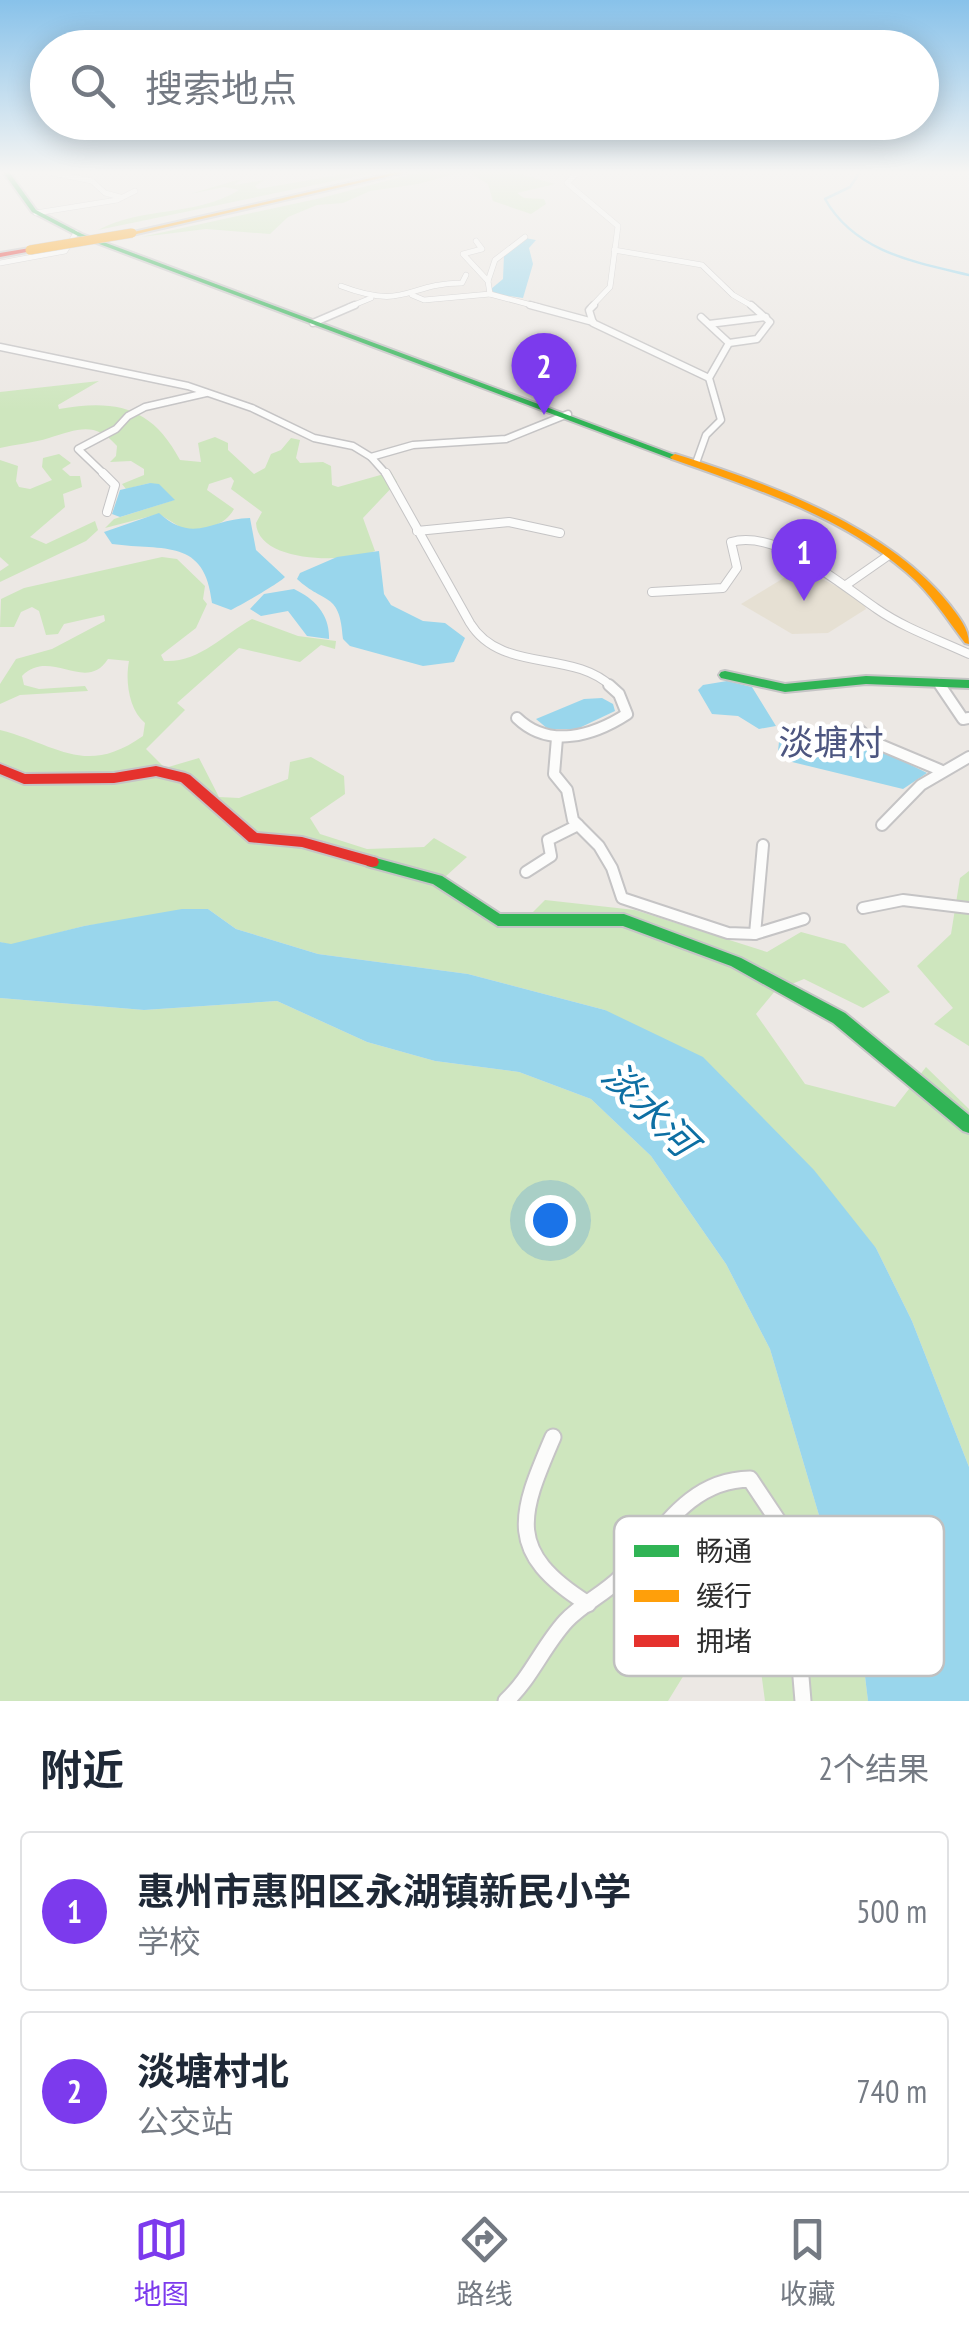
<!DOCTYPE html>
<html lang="zh">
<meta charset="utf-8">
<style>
:root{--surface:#fff;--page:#f6f6f7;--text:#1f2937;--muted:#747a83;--line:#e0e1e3;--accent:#7c3aed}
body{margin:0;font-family:"PT Sans Narrow","Noto Sans SC",sans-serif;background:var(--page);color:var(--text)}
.you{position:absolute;left:550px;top:1220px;width:35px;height:35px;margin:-25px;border:8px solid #fff;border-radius:50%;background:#1a73e8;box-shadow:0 0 0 15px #1a73e833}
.badge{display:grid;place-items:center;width:65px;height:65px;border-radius:50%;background:var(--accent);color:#fff;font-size:32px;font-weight:700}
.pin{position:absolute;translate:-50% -82px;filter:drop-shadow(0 2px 5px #0008)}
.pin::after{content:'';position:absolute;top:52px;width:35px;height:30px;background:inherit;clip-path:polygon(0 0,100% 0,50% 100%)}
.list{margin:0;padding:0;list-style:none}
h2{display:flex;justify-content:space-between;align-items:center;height:130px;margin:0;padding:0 40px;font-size:42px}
h2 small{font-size:32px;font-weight:400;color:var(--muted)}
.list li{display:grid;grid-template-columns:65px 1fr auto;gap:30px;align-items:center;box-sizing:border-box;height:160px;margin:0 20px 20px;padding:0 20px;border:2px solid var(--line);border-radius:10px}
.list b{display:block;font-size:38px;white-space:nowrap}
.list p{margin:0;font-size:32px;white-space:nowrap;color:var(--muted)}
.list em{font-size:32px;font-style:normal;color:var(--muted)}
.icon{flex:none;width:55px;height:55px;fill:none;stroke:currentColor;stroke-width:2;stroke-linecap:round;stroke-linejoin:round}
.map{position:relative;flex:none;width:969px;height:1701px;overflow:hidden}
.search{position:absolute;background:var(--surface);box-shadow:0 5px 25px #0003;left:30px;right:30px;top:30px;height:110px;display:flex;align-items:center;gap:25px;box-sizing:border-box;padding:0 35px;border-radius:55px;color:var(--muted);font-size:38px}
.sheet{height:490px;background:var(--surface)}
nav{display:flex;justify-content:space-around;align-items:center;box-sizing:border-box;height:140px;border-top:2px solid var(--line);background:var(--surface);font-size:28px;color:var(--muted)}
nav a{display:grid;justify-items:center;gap:5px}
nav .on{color:var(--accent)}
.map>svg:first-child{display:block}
</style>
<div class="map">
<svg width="969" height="1701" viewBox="0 0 969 1701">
<rect width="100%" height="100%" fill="#ece8e4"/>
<polygon fill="#e6e0d3" points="800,568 862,599 866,609 828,633 792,634 741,604"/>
<g fill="#cee6be">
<path d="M355,172H377L98,230C143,206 195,217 239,190L224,187L190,194L237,180H241L234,185L264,180L255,186L258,189Z"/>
<polygon points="420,172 462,172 418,184 370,191 343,203 317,205 288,217 270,234 206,229 141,237 321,198"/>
<polygon points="468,172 513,172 555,184 517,193 524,198 544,199 546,204 531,214 493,201 488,184"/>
<path d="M99,381L58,405L59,409C116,399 152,407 180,460L201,462L198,443L215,437L228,443V450L254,474L265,468L271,454L281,450L291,438L300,440L296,458L300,463L323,462L331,466L332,485L338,487L391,472L397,482L363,518L375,551C348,563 258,564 256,523L262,512L231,489L234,481L231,477L209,484L207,490L234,509C224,527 205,529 185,530L159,514L105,528L114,519L174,500L150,483L126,489L122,484L144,475V469L131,461L110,462L116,456L117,446C95,421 78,429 49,438C34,443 16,444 0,448V392Z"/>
<polygon points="59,454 71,463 62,469 70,476 80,476 82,487 63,494 65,507 30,537 46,544 95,521 98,530 86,541 0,582 0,571 9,565 0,557 0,460 18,466 16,481 19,487 30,489 52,480 42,467 43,458"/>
<path d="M162,557L177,559L205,586L203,599L207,604L196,628L161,655L164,661C199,663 223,635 252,619L298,636L336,641L335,649L321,645L300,662L239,648L177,703L185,710L146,749L165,768L199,758L219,797L239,798L288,779L290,762L311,757L344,776L345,794L310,818L320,834L367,849L424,847L434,838L467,857L445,877L495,915L529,916L545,900L635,910L767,952L801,932L845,944L890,992L863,1008L804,979L775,991L756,1014L805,1084L895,1107L926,1067L969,1109V1467L912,1321L876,1248L605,1010L468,974L318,954L236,929L208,909L84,926L11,945L0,942V730C58,745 85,777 143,736L145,723C129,710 125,681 129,661L108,659C86,694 50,647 22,676L24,685L39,689L85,686L88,691L20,695L0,704V684L16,659L52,649L105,621L104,615L64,624L58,634L46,635L39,611L32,607L21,612L14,627H0L1,599L24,588Z"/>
<polygon points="969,871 969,1046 934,1024 953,1008 917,966 951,934 960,878"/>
<polygon points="0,998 144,1010 277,1001 367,1042 435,1061 519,1072 591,1099 651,1156 726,1264 770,1349 864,1668 868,1701 765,1701 749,1582 740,1568 716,1584 687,1670 668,1701 0,1701"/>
</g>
<g fill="#99d6ec">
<polygon points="525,238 536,240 529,248 533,264 523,298 495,294 491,289 503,279 504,255"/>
<polygon points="150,483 159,484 175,500 120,517 112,514 120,490"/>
<path d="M159,513C194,545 213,518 250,518L256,550L285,577C281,582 238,607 231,610L212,603C205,538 165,551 112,544L104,532Z"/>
<path d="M379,551L384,594L391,605L423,621L445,623L465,638L454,662L423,666L350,646L343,639C340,591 325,605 297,579L300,573L337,557Z"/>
<path d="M294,589C315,599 330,615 329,639L307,636L288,611L261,616L250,609L264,594Z"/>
<polygon points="727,681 752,687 776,726 759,729 738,716 712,714 698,690 703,685"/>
<polygon points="602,698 613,704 615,711 577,729 548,729 536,719 584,699"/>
<polygon points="810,741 885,752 927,773 903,789 792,762 778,751 779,742"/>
<polygon points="182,909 208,909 236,929 318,954 468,974 605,1010 703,1057 814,1170 876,1248 912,1321 969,1467 969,1701 868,1701 864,1668 770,1349 726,1264 651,1156 591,1099 519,1072 435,1061 367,1042 277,1001 144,1010 0,998 0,942 11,944 84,926"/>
</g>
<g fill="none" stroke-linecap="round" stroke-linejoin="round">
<path stroke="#99d6ec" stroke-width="2.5" d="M860,172L850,187L825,199C855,252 914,262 969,275"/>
<defs>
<g id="street-far4">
<polyline points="48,172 92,181 105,193 120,197"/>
<polyline points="578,172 567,183 618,226 610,287 591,307"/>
<polyline points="36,213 117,200 135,191"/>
<polyline points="476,241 482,249 463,254 488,281 490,294 539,307"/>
<polyline points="614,250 702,265 733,295 754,307"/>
<polyline points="0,263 65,251 76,233"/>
<polyline points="488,281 495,260 525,237"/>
<path d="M341,286C407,311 407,283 462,283L466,275"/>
<polyline points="412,295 424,300 490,294"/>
<polyline points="349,307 371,298"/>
</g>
<g id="street-far3">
<polyline points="530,305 593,322"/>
<polyline points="594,305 589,310 593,323 709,378"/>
<polyline points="313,323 355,305"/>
<polyline points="709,324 766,317"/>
<polyline points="729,343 757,339 770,322 751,305"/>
<polyline points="0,347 188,386 252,408 314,438 353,446 371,457"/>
<polyline points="696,463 706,435 721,420 709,378 729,343 701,317"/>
<polyline points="106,476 78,449 116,429 128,416 145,407 206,393"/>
<polyline points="388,476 371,457 413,445 506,439 568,414"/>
</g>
<g id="street-far2">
<polyline points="103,473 115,485 107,512"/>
<path d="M386,473L470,623C501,674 573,649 612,687"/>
<polyline points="417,531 509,522 560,533"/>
<polyline points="846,585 889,555"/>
<path d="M652,592L723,588L737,568L731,542C778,529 840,584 877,609C904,628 939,640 969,654"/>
<polyline points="939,683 942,687"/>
</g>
<g id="street-far1">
<polyline points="940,685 963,719 969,718"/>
<path d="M517,718C549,749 593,736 627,714L619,694L609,685"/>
<polyline points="857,728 871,741 940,770"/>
<polyline points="557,738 554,774 567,790 573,820 599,846 612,868 622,898 728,933 755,934 804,919"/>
<polyline points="882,825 921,785 969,757"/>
<polyline points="526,872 551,856 548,840 578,825"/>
<polyline points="863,908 903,900 969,908"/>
<polyline points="755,934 763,845"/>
</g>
<g id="street">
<path d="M553,1437C519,1516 505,1552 588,1604"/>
<path d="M506,1701C531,1678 543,1646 566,1621C582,1604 604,1594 620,1578C660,1536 686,1480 750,1479L780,1524L793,1581L803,1701"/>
</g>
<g id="fast">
<polygon points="3,172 9,172 36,210 82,234 680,457 672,459 78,236 32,212"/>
<polygon points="725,671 785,684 866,676 969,680 969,688 866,684 785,692 721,678 719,675 721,672"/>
<polygon points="372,857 442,876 500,914 624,914 741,958 845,1013 969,1115 969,1133 963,1131 833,1023 731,966 623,926 498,926 433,884 367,866 365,862 367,858"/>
</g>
<g id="slow">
<polygon points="397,172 407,172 132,235 129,233"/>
<path d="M675,454C767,483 887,526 949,604C958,616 969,628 969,644L965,643C946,618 930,592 906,572C840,515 753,488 672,459L670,457Z"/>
</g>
<g id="jam">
<polygon points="30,248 32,251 0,257 0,253"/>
<polygon points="0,764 25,774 114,773 156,766 185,773 190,775 257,833 302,837 377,858 379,862 377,866 372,867 302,847 249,842 181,782 156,776 114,783 24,784 0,774"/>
</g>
</defs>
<use href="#street-far4" stroke="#c5c4c5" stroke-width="6"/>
<use href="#street-far3" stroke="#c5c4c5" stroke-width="9"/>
<use href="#street-far2" stroke="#c5c4c5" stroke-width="10"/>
<use href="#street-far1" stroke="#c5c4c5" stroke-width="14"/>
<use href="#street" stroke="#c5c4c5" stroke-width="19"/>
<use href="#fast" stroke="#c5c4c5" stroke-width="4"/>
<use href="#slow" stroke="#c5c4c5" stroke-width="4"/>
<use href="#jam" stroke="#c5c4c5" stroke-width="4"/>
<use href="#street-far4" stroke="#fcfcfb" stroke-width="5"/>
<use href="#street-far3" stroke="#fcfcfb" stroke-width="6"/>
<use href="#street-far2" stroke="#fcfcfb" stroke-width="8"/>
<use href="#street-far1" stroke="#fcfcfb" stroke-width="10"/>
<use href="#street" stroke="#fcfcfb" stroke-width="15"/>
<use href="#fast" fill="#30b455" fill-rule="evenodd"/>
<use href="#slow" fill="#ff9f0a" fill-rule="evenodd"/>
<use href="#jam" fill="#e5322d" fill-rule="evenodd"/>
<defs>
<polyline id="slow-bridge" points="30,250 132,233"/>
</defs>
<use href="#slow-bridge" stroke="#c6c5c4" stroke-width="10" stroke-linecap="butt"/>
<use href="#slow-bridge" stroke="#ff9f0a" stroke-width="9"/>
</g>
<linearGradient id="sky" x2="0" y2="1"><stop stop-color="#88c2ea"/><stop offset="0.42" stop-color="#f6f5f3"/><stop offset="1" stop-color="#f6f5f3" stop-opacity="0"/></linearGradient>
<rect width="969" height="410" fill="url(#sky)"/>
<g text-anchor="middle" stroke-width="9" stroke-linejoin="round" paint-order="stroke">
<g font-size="35" fill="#4d5680" stroke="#fff">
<text x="831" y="755">淡塘村</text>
</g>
<g font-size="38" font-style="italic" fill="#0d6fa3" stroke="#fff">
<text transform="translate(649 1109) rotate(45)" y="13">淡水河</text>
</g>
</g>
<rect x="614" y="1516" width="330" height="160" rx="15" fill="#fff" stroke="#c0c0c0" stroke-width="2.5"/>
<rect x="634" y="1545" width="45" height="12" fill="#30b455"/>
<rect x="634" y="1590" width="45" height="12" fill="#ff9f0a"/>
<rect x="634" y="1635" width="45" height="12" fill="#e5322d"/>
<g font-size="28" fill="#2e2e2e">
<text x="696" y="1561">畅通</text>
<text x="696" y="1606">缓行</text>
<text x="696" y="1651">拥堵</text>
</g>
</svg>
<div class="you"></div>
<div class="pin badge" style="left:804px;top:601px">1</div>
<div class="pin badge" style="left:544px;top:415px">2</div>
<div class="search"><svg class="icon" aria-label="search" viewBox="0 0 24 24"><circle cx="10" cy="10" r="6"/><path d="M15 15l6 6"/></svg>搜索地点</div>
</div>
<section class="sheet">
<h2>附近<small>2个结果</small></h2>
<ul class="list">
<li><span class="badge">1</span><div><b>惠州市惠阳区永湖镇新民小学</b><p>学校</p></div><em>500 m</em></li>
<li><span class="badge">2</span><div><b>淡塘村北</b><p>公交站</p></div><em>740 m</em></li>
</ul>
</section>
<nav>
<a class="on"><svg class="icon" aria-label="map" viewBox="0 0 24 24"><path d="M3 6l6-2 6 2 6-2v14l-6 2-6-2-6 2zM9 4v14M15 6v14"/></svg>地图</a>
<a><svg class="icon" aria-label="directions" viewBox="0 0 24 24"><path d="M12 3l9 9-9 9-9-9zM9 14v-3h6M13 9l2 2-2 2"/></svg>路线</a>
<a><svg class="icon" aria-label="saved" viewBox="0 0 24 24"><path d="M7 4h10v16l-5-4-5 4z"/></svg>收藏</a>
</nav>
